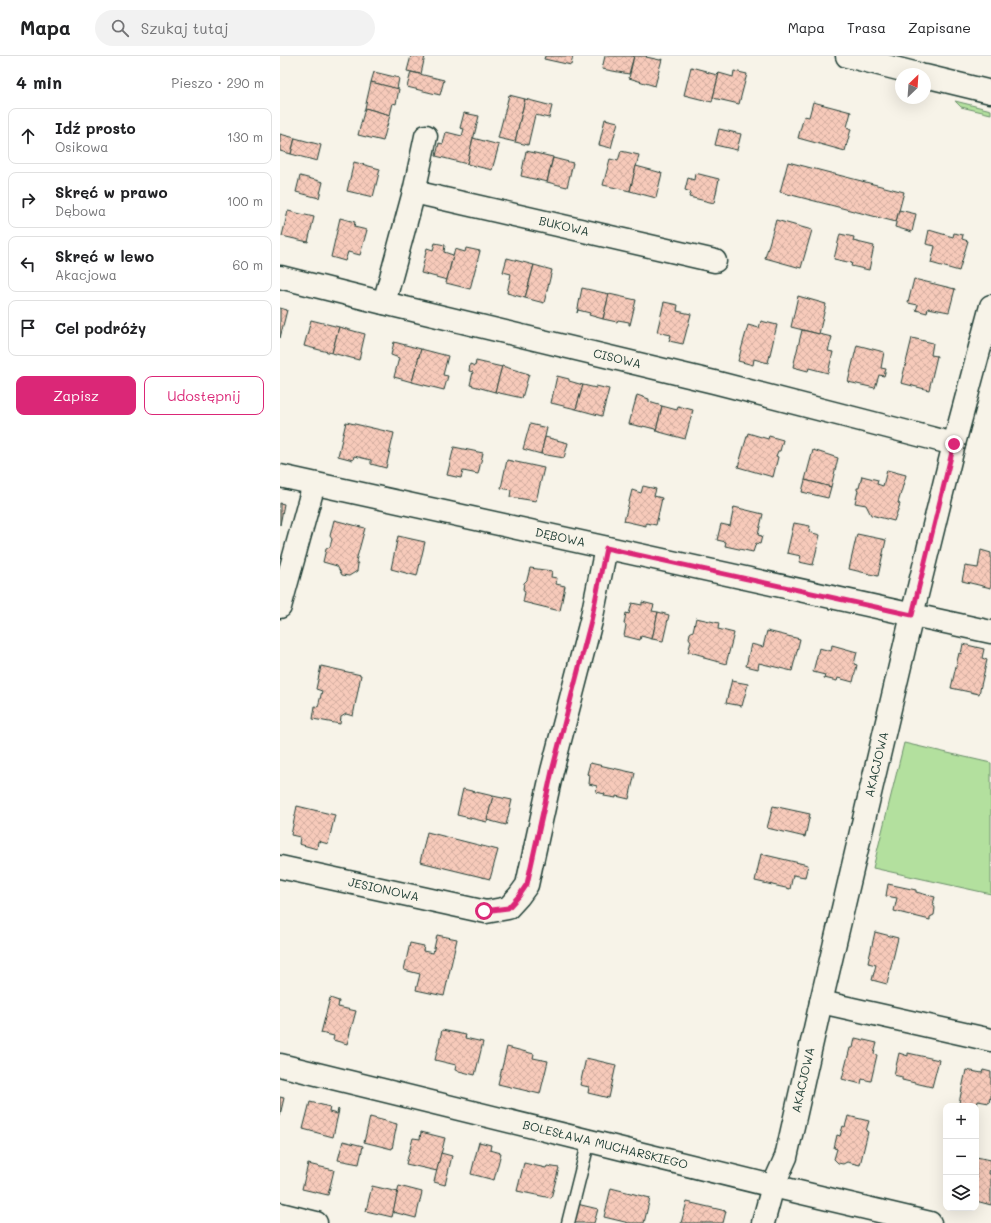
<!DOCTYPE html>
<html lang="pl">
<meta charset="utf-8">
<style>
:root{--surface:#fff;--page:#f2f2f2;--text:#202124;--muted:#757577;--line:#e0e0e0;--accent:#db2777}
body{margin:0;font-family:Mali,sans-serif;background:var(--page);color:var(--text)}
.controls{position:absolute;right:12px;bottom:12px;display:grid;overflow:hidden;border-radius:8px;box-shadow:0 4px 16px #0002}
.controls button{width:36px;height:36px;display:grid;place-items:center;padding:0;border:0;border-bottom:1px solid var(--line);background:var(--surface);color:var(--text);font:20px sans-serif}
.compass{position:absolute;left:615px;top:12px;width:36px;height:36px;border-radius:50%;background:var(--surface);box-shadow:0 4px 16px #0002;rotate:25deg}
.stop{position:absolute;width:12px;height:12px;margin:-9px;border:3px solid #db2777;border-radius:50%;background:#fff}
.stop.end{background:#db2777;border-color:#fff;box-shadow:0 1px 4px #0008}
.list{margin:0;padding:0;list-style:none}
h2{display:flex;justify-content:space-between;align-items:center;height:52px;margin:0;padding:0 16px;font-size:17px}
h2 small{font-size:13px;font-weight:400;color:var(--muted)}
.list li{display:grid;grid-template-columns:26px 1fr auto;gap:12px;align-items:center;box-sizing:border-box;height:56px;margin:0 8px 8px;padding:0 8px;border:1px solid var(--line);border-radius:8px}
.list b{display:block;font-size:15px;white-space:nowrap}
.list p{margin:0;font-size:13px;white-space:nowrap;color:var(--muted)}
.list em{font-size:13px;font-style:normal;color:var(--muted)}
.actions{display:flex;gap:8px;padding:12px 16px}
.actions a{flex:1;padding:9px 0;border:1px solid var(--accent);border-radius:8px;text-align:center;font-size:14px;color:var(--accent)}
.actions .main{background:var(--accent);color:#fff}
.icon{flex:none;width:22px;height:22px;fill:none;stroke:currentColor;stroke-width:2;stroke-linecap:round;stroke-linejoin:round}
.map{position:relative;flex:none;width:711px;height:1167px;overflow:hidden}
header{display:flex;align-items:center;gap:24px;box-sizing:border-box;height:56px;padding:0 20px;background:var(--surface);border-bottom:1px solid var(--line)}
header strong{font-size:19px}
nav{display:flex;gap:22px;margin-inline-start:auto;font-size:14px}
.search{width:280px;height:36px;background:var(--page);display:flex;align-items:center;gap:10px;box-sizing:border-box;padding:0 14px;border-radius:22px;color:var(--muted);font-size:15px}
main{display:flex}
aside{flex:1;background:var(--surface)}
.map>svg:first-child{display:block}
</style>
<header>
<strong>Mapa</strong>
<div class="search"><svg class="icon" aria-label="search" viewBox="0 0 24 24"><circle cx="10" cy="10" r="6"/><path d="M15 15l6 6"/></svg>Szukaj tutaj</div>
<nav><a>Mapa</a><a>Trasa</a><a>Zapisane</a></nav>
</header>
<main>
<aside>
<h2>4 min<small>Pieszo · 290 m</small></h2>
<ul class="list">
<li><svg class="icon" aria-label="ahead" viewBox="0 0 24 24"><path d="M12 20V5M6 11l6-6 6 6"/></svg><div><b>Idź prosto</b><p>Osikowa</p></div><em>130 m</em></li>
<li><svg class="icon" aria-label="right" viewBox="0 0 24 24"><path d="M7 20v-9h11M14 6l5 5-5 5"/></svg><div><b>Skręć w prawo</b><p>Dębowa</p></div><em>100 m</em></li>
<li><svg class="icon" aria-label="left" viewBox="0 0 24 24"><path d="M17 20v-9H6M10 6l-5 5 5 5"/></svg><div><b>Skręć w lewo</b><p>Akacjowa</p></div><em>60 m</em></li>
<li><svg class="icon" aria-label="arrive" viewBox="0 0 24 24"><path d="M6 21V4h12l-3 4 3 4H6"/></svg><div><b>Cel podróży</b></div></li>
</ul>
<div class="actions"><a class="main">Zapisz</a><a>Udostępnij</a></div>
</aside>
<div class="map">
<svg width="711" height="1167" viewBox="0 0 711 1167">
<defs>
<pattern id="building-cross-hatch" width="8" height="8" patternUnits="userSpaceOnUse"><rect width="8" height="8" fill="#f7caba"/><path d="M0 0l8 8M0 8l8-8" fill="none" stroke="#d3aea0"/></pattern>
</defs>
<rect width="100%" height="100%" fill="#f7f3e8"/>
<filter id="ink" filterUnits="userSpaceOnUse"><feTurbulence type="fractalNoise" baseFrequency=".025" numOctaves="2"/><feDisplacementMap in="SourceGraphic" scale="8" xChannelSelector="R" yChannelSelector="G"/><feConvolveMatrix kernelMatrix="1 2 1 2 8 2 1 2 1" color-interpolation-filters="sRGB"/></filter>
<g filter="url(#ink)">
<g fill="#b3e09e" stroke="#698e69">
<polygon points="675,45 711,54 711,58 681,51"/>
<polygon points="624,687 711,707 711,838 593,812"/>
</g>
<g fill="url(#building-cross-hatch)" stroke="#1f3d34">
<polygon points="131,0 145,0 141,18 127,15"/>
<polygon points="265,0 293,0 291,9 264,3"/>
<polygon points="325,0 354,0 349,18 322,13"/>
<polygon points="354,0 367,0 366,1 380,4 382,3 375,30 349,22"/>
<polygon points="411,11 426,15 426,16 437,19 439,17 432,46 404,39"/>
<polygon points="454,15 467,18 459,48 433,42 439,17 453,21"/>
<polygon points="94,16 119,22 117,33 91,26"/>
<polygon points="131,16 164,24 160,39 127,31"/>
<polygon points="91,26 119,33 116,48 113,47 110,59 85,52"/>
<polygon points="229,39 245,43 235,86 218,82"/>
<polygon points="245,43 272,50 269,62 255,59 248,89 235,86"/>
<polygon points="533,46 571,56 567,71 571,73 565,95 518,82 524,60 529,61"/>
<polygon points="85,52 110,59 103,85 78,79"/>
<polygon points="184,57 199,60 187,108 156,100 159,87 163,88 166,76 182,80 184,73 180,72"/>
<polygon points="325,63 338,66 331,92 319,89"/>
<polygon points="439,73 461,78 457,94 435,89"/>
<polygon points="0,78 15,82 11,98 0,95"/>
<polygon points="15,82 41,89 37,105 11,98"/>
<polygon points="193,82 219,89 212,114 187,108"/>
<polygon points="246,95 273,101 267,126 241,120"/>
<polygon points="341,95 359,99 350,135 323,129 330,103 338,105"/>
<polygon points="273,102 293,107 287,131 267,126"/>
<polygon points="74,106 100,113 93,141 67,135"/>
<polygon points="508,106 624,136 616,166 500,136"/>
<polygon points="356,110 382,117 376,142 350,135"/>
<polygon points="415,117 439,123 434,147 409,141 411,136 405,134 408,122 414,124"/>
<polygon points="20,120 43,126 39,142 16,136"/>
<polygon points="619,154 636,158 632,176 615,171"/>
<polygon points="8,155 34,161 28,186 2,180"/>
<polygon points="60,162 75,166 74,171 87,174 80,199 68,196 65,205 51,201"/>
<polygon points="496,164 532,174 521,212 485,202"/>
<polygon points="649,174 673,181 674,177 683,179 682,183 688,185 679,215 651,207 655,190 646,188"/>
<polygon points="560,178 574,181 573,185 594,190 589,214 571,210 572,207 554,203"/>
<polygon points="155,187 165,189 164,196 173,199 167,224 141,217 147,192 153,194"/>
<polygon points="186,192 200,195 190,233 166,227 175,193 185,196"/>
<polygon points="227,202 254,209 245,242 227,237 231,218 223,216"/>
<polygon points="254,209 272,214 264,247 245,242"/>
<polygon points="634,223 675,233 669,256 648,252 647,257 636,254 638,249 628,247"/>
<polygon points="302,232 329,238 323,263 309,259 310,257 298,254 297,257"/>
<polygon points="329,238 356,244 350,269 349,269 349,266 338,264 337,266 323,263"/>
<polygon points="518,240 546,248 539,278 511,271"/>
<polygon points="384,246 398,249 397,255 411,258 403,288 389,285 391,279 377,276"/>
<polygon points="0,252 7,254 0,282"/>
<polygon points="31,264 59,271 52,297 24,290"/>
<polygon points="481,265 497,269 488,307 474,303 473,309 458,305 468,269 479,272"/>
<polygon points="59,271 85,278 79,304 52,297"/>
<polygon points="522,274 552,281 548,295 553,296 548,317 529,312 528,315 513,311"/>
<polygon points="632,282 653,287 651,299 657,300 649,334 621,327"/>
<polygon points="114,286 141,293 132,326 114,321 119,302 111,299"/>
<polygon points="577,289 604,296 601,312 606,313 604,320 599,319 595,332 568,326"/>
<polygon points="141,293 168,300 163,319 168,320 164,334 132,326"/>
<polygon points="196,305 222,311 215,336 190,329 193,316 189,315 190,308 195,310"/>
<polygon points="222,310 249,318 242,342 215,336"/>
<polygon points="277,320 289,323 289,325 303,329 296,353 271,347"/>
<polygon points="303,329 316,332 316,330 329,333 322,360 296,353"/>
<polygon points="357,339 369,343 369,346 382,350 376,375 375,373 363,370 363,371 349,368"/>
<polygon points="382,350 397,354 398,350 413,354 405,383 376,375"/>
<polygon points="66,366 114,377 106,412 91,408 91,404 74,400 73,404 58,400"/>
<polygon points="250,368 267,372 261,398 243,393"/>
<polygon points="468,377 488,383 489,380 503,384 500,395 498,395 496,400 498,401 493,421 458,411"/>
<polygon points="265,381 288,387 284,402 261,398"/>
<polygon points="174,391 203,397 198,418 183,415 181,422 167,419"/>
<polygon points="533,394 558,402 551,431 525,424"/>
<polygon points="227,404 264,412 256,445 230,441 231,434 221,432"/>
<polygon points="607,414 626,419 618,447 620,448 614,465 591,459 586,449 575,447 578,435 577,434 577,432 579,432 582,420 598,424 597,428 603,430"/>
<polygon points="525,424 551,431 548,442 522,436"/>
<polygon points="363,430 376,433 374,440 382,442 376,469 366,467 366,470 344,465 352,434 361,437"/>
<polygon points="0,447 4,448 0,469"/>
<polygon points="454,451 483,458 478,479 482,480 480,488 476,487 473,496 445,490 446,486 437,484 441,468 450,470"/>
<polygon points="54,464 85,472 76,505 78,508 77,515 69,520 62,519 57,510 43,506 46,493 50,491 52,483 50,480"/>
<polygon points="514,467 530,470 529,476 540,479 533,509 519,506 521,500 507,497"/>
<polygon points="577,478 606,484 598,520 569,513"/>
<polygon points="118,480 145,486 137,520 111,513"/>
<polygon points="701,494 711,497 711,532 682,525 685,510 698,512"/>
<polygon points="250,512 272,515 271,521 277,522 276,528 285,530 280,555 243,546 245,536 243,533 244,527 247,524"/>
<polygon points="362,546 374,549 372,555 378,556 372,583 361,580 360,584 344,580 346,569 344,568 346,557 349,558 352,547 362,549"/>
<polygon points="378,556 389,559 383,585 372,583"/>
<polygon points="416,562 439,567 438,573 454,577 446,608 424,602 424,600 410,596 408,597 411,585 409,582 410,577 413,575"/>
<polygon points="487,575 520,583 512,615 479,607 478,613 466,610 471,588 483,591"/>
<polygon points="683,588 704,593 702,602 707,604 699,638 671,632 679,597 681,598"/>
<polygon points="552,589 577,596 574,608 577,609 573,626 558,622 557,625 544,622 545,619 533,616 539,592 551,595"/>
<polygon points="41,610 81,619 73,660 66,658 61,661 60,668 33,663 35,650 38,651 42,635 36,633"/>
<polygon points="452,623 452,625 468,628 462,650 446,647"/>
<polygon points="310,707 355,717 349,743 336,740 336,742 324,740 325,738 316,736 317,730 309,728 310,719 307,718"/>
<polygon points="183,733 213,740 207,766 177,759"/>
<polygon points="213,740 232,744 226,769 207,764"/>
<polygon points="17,750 55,759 48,788 38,785 37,793 19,788 20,781 11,779"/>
<polygon points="493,750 530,758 525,781 487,772"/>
<polygon points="147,776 218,794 210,823 140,806"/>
<polygon points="481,798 528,809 525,821 513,819 510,833 475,825"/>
<polygon points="608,828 636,834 636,836 655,841 653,848 655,852 654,859 650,861 650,864 614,855 617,842 606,840"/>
<polygon points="595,876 618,882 607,928 592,924 596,909 588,907"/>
<polygon points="157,879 177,883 164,940 136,934 140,918 124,914 130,887 144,890 143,895 153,897"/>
<polygon points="50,942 59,945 58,951 76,955 67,988 53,984 54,980 41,977"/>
<polygon points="162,974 186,979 185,982 203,986 195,1019 175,1014 176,1009 155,1004"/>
<polygon points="575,982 597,987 594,998 597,999 591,1025 582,1023 581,1028 562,1023 570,992 573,992"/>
<polygon points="227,991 254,998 253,1002 268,1005 260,1038 218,1028"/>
<polygon points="619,997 628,1000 628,997 659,1004 652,1031 622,1024 622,1021 614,1019"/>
<polygon points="306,1002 336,1009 329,1042 308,1037 309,1031 300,1029"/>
<polygon points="686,1014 702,1017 703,1014 711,1016 711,1043 710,1042 709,1047 698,1045 697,1051 679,1047"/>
<polygon points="0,1041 4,1042 0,1059"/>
<polygon points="30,1046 50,1051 49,1056 57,1058 58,1053 59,1054 53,1081 23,1073"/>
<polygon points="568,1060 589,1065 586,1075 588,1076 580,1109 567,1106 563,1108 558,1107 554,1103 557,1093 554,1092 557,1079 560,1080 563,1070 565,1071"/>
<polygon points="90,1061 117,1068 112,1093 84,1086"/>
<polygon points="141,1076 165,1082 157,1115 126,1108 133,1082 140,1083"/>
<polygon points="63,1085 83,1090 79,1108 58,1104"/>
<polygon points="199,1086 211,1089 210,1094 221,1097 214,1124 191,1118"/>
<polygon points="161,1097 172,1100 165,1129 154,1126"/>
<polygon points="696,1101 711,1104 709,1118 711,1118 711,1149 696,1145"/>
<polygon points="244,1107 266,1112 267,1110 279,1112 271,1142 237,1135"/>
<polygon points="28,1108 54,1114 48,1139 22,1133"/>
<polygon points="92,1130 118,1136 112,1161 86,1155"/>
<polygon points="119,1130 142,1136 136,1162 113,1156"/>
<polygon points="331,1132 370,1142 364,1167 349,1167 324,1161"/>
<polygon points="407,1146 446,1155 443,1167 401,1167"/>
<polygon points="297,1148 318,1153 314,1167 292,1167"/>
</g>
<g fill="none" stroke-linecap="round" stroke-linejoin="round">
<defs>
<polyline id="lane" points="288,1167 309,1084"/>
<g id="street">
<path id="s1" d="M134,136L435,205"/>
<path id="s2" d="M0,221L104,247L434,326L674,388"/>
<polyline points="104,247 134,136 146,80"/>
<path id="s3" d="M0,420L711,576"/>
<polyline points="0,551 34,428"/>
<path id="s4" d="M0,811L206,856L228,852L239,840L247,829L272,715L311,565L326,492"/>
<polyline points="541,946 711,984"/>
<path id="s5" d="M0,1009L493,1130L650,1167"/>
<polyline points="0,1158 36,1167"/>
<path id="s6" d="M483,1167L493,1130L506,1101L541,946L632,559L674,388L711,250"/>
</g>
<g id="secondary">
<polyline points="567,0 638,18"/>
<polyline points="645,20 711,36"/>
</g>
</defs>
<use href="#lane" stroke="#1f3d34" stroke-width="15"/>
<use href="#street" stroke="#1f3d34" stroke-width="25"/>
<use href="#secondary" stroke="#1f3d34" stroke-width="25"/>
<use href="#lane" stroke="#f7f3e8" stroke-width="12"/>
<use href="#street" stroke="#f7f3e8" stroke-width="22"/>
<use href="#secondary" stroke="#f7f3e8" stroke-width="22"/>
</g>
</g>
<g fill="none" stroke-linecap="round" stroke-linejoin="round" filter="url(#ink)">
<polyline stroke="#db2777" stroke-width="5" points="204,855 228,852 239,840 247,828 272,715 311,565 326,492 632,559 674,388"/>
</g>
<g text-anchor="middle" stroke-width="3.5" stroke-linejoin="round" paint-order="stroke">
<g font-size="12" fill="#1f3d34" stroke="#f7f3e8">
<text dy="4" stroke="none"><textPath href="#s1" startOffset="154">BUKOWA</textPath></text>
<text dy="4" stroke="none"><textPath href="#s2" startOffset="347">CISOWA</textPath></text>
<text dy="4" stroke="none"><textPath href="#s3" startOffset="287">DĘBOWA</textPath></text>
<text dy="4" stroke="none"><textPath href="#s6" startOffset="473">AKACJOWA</textPath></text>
<text dy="4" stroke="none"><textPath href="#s4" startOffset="106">JESIONOWA</textPath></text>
<text dy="4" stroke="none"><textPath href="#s6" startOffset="149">AKACJOWA</textPath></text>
<text dy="4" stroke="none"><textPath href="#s5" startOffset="335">BOLESŁAWA MUCHARSKIEGO</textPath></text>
</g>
</g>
</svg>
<div class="controls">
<button>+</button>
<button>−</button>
<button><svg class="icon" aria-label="layers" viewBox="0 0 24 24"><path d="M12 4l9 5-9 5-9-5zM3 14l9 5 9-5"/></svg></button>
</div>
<svg class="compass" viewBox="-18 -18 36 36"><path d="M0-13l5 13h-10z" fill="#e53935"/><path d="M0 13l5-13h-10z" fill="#757577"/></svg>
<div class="stop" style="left:204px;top:855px"></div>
<div class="stop end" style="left:674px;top:388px"></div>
</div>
</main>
